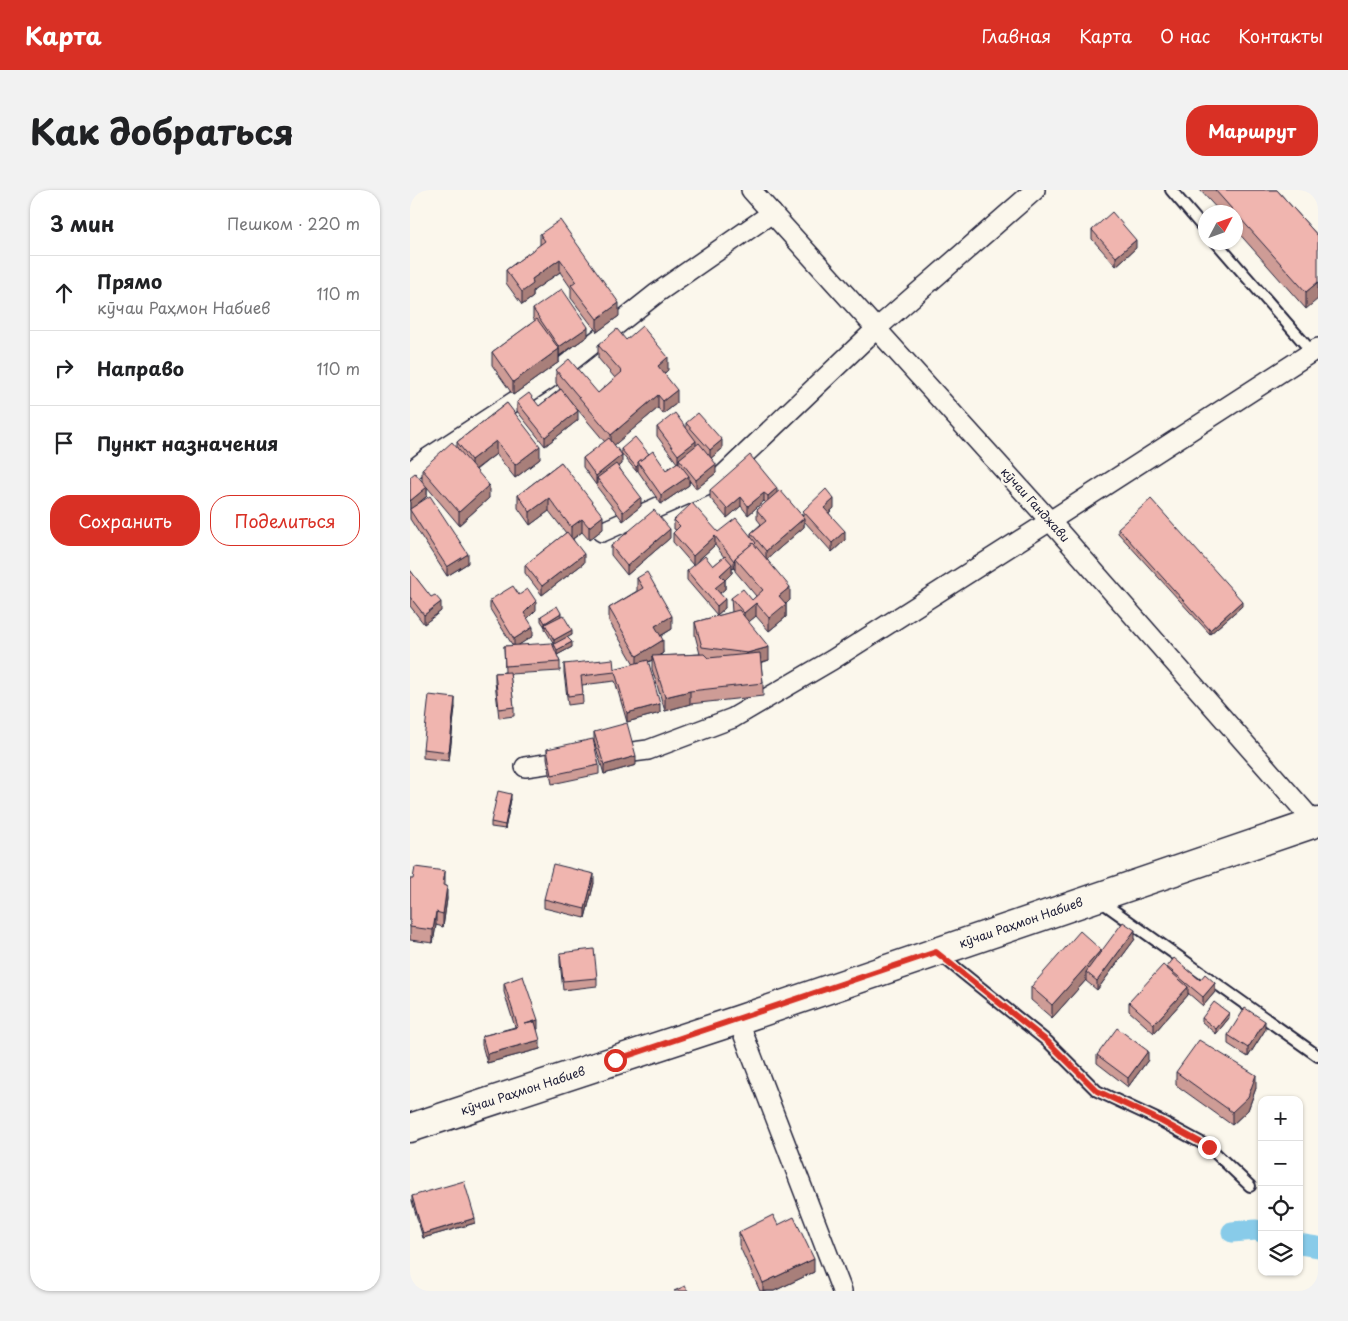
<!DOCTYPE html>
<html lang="ru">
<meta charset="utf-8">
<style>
:root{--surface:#fff;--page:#f2f2f2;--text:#202124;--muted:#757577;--line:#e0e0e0;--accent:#d93025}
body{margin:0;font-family:"Playpen Sans",sans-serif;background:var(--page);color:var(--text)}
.controls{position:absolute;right:15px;bottom:15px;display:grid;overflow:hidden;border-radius:10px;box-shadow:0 1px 4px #0004}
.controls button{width:45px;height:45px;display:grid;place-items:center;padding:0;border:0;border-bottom:1px solid var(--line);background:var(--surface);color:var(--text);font:25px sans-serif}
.compass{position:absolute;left:788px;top:15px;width:45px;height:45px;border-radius:50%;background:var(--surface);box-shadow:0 1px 4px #0004;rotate:49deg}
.stop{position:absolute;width:15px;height:15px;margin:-11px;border:4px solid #d93025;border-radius:50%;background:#fff}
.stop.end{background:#d93025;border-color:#fff;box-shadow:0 1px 5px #0008}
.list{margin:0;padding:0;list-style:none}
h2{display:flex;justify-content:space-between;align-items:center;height:65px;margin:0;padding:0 20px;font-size:21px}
h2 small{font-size:16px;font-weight:400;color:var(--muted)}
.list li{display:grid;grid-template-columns:32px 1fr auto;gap:15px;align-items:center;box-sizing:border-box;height:75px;padding:0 20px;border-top:1px solid var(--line)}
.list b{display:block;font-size:19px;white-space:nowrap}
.list p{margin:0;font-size:16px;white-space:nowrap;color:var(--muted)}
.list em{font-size:16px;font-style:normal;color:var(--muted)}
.actions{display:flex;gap:10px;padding:15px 20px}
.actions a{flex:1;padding:11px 0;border:1px solid var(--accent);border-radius:20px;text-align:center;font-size:18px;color:var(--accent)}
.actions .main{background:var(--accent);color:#fff}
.icon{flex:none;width:28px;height:28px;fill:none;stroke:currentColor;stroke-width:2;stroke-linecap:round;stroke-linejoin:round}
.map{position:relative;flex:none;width:908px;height:1101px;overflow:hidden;border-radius:20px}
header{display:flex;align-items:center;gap:30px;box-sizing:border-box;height:70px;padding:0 25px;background:var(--accent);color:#fff}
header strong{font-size:24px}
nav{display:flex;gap:28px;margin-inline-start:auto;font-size:18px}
.intro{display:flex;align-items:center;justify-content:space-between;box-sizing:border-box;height:120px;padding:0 30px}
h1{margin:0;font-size:35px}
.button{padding:12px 22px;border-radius:20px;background:var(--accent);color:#fff;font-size:18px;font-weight:700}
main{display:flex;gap:30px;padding:0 30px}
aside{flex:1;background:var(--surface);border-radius:20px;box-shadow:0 1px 4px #0004}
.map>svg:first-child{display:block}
</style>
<header>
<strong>Карта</strong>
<nav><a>Главная</a><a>Карта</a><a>О нас</a><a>Контакты</a></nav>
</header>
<div class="intro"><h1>Как добраться</h1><a class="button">Маршрут</a></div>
<main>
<aside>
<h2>3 мин<small>Пешком · 220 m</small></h2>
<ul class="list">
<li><svg class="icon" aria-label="ahead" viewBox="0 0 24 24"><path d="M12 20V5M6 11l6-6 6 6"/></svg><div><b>Прямо</b><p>кӯчаи Раҳмон Набиев</p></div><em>110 m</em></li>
<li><svg class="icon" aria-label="right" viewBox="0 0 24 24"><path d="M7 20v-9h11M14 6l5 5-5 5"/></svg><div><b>Направо</b></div><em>110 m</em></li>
<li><svg class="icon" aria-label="arrive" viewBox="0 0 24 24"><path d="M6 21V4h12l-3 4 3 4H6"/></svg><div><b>Пункт назначения</b></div></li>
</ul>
<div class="actions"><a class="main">Сохранить</a><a>Поделиться</a></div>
</aside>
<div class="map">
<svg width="908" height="1101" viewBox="0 0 908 1101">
<rect width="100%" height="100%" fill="#fbf7ec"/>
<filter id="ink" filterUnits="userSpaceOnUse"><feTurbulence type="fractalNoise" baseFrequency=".02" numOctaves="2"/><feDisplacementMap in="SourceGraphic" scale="10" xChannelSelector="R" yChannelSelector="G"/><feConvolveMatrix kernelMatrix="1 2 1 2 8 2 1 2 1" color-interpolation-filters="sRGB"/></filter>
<g filter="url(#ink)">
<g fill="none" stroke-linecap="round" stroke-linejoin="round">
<g stroke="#88cbe9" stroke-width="21">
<polyline points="822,1042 846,1040 852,1042"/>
<polyline points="889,1054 908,1057"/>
</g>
<defs>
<g id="lane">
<polyline points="761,0 796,41"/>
<polyline points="806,52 902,162"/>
<polyline points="689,710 908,866"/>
<polyline points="529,764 638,852 687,901 749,930 799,957 840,996"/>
</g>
<g id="street">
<polyline points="341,0 640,331 905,633"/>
<polyline points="0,282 18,268 137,190 247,103 362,23"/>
<polyline points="192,342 307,291 466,139 625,0"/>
<polyline points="200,565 238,560 323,528 422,470 640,331 908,158"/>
<polyline points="115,577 163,570"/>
<polyline points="328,830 432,1101"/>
</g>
<polyline id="secondary" points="0,938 328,830 908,632"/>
</defs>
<use href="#lane" stroke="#22223b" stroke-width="14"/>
<use href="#street" stroke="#22223b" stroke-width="22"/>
<use href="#secondary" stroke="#22223b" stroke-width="31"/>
<use href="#lane" stroke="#fbf7ec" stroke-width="10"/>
<use href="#street" stroke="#fbf7ec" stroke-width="19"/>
<use href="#secondary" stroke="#fbf7ec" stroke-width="28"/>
</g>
<g fill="#ce9c96" stroke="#22223b">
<polygon points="790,0 867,0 908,46 896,119 826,40 826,22 810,22"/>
<polygon points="682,40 726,58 706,76 682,49"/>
<polygon points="130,44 209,126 187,142 161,108 161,98 150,82 123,101 123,107 112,115 96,93 96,80 130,55"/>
<polygon points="123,119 178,146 149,166 149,172 103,205 82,175 82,162 125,131 123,128"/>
<polygon points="216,150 258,180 254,184 267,213 253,224 248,218 204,255 212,274 209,277 231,316 213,331 187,297 187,294 186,295 173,277 173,268 195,252 152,201 168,230 135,256 107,221 107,212 129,216 150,199 146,193 146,180 188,203 205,188 188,168 188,155"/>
<polygon points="97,213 130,269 105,288 86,264 66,280 79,308 49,335 17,297 17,306 5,316 58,373 37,386 0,329 0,287 12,292 12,279 47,258 47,252"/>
<polygon points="276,233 312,259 301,268 306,283 286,299 279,290 279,295 251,314 228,281 228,280 226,281 211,263 211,259 239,264 256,280 267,273 247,246 247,237 276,238"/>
<polygon points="151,272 193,339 179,350 172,342 163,349 174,373 132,405 115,383 115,375 156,343 139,321 120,335 108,318 108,305"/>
<polygon points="300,300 367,303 393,326 393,321 424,318 419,323 435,350 422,362 394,331 394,337 357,369 380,410 376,414 376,427 359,441 346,426 338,432 359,470 351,473 353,493 353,506 280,514 255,521 242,479 242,470 238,472 250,523 217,532 205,491 172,495 173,513 158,515 154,483 154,474 204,479 224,474 199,431 199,418 227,401 227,388 262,439 251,446 253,463 249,466 290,464 285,445 285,432 322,422 321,408 342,410 346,406 325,381 325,379 324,379 322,377 322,383 315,390 315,399 310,403 315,418 307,425 277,390 277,381 303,376 314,367 305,355 283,375 263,352 263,343 266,340 264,339 264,330 308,342 341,346 341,343 351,334 347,329 347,320 356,313 354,311 338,325 331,316 317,328 300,308"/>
<polygon points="708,338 832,416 800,444 708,343"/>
<polygon points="260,348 217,385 201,365 201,356"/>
<polygon points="0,380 31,421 14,434 0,416"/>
<polygon points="109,405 126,420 117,428 123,446 108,455 144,457 144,454 135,439 135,437 131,431 131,426 151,426 162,445 157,447 162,457 147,465 150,472 150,481 100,484 104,517 104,526 89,528 85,492 85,483 95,482 94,456 103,456 80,419 80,410"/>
<polygon points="45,517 39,571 13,568 13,559"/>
<polygon points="184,542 226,575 194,584 184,551"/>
<polygon points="137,559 189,575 189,584 142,594 137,568"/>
<polygon points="101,609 95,639 81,637 81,632"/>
<polygon points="0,689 35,696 37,709 33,737 26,735 23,753 0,750"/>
<polygon points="184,693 175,728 134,718 134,709"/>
<polygon points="725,749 687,800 676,791 676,790 642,828 621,810 621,797 691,762"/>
<polygon points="150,763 187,788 187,796 153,800 150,772"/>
<polygon points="757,777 790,790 805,802 793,816 778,803 778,805 744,843 719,821 719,812 757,779"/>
<polygon points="94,793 128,839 127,839 130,859 77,873 72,855 72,846 105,837 94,802"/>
<polygon points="792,828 819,828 806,844 792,832"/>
<polygon points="855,840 838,867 818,854 818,845"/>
<polygon points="687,865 738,870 718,897 687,873"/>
<polygon points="766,882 846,898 838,920 822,935 766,895"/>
<polygon points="2,1006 65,1033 13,1048 2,1011"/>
<polygon points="368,1035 404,1082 364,1101 350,1101 329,1055 329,1042"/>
</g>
<g fill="#a87f7a" stroke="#22223b">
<polygon points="726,50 726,58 706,76 706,67"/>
<polygon points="150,69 150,82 123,101 123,107 112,115 112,102 122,89"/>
<polygon points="908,92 908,109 896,119 896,102"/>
<polygon points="209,113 209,126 187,142 187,129"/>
<polygon points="178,137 178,146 149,166 149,157"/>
<polygon points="149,159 149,172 103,205 103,192"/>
<polygon points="258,167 258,180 248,189 248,176"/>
<polygon points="267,200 267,213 253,224 253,211"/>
<polygon points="248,205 248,218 201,258 201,245"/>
<polygon points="168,221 168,230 135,256 135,247"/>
<polygon points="312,250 312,259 300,269 300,260"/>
<polygon points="86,251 86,264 61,283 61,270"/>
<polygon points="286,251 286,260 269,269 269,273 268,274 268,265"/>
<polygon points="130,256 130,269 105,288 105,275"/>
<polygon points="212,265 212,274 190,292 187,288 187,294 186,295 186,286"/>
<polygon points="306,274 306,283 286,299 286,290"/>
<polygon points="228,275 228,280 226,281 226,277"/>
<polygon points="279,286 279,295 251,314 251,305"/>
<polygon points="79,295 79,308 49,335 49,322"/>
<polygon points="17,297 17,306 0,320 0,311"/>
<polygon points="367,298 367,307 358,315 358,306"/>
<polygon points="354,303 354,311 338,325 338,316"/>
<polygon points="231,307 231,316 213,331 213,322"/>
<polygon points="331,307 331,316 317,328 317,319"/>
<polygon points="139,308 139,321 120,335 120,322"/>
<polygon points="424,309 424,318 414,327 414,318"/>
<polygon points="193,326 193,339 179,350 179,337"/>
<polygon points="394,328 394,337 356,370 356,361"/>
<polygon points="172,329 172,342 161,350 161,337"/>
<polygon points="260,339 260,348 217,385 217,376"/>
<polygon points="435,341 435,350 422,362 422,353"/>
<polygon points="305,346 305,355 283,375 283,366"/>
<polygon points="58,364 58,373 37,386 37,377"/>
<polygon points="174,364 174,373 132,405 132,396"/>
<polygon points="325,370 325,379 324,379 324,371"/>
<polygon points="322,374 322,383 315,390 315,399 305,407 305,398 310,385"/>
<polygon points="380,397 380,410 376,414 376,427 359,441 359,428 369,406"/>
<polygon points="315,409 315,418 307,425 307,416"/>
<polygon points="126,411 126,420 114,432 114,423"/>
<polygon points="832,411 832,416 800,444 800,440"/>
<polygon points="31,412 31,421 14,434 14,425"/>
<polygon points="346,413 346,426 334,436 334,423"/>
<polygon points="151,423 151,428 135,434 135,437 135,433"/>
<polygon points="262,426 262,439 245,449 245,436"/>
<polygon points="123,437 123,446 104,458 104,449"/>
<polygon points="162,440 162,445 144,455 144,450"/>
<polygon points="253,450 253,463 243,469 242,466 242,470 227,479 227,466"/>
<polygon points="162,452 162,457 147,465 147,460"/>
<polygon points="359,457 359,470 337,476 337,463"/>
<polygon points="280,501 280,514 255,521 255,507"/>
<polygon points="45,508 45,517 39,571 39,562"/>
<polygon points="250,514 250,523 217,532 217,523"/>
<polygon points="226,566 226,575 194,584 194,575"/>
<polygon points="101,604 101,609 95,639 95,635"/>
<polygon points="35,681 35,694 33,708 33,695"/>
<polygon points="184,684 184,693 175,728 175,719"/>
<polygon points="37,696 37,709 33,737 33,724"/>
<polygon points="26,722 26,735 23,753 23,740"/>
<polygon points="725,740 725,749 687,800 687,791"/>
<polygon points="691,760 691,773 676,782 676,790 642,828 642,815"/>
<polygon points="805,793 805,802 793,816 793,807"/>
<polygon points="778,797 778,805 744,843 744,834"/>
<polygon points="819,823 819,828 806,844 806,839"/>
<polygon points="128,830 128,839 115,843 115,834"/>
<polygon points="855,831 855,840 838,867 838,858"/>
<polygon points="130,850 130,859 77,873 77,864"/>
<polygon points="738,861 738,870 718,897 718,888"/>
<polygon points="846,885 846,898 838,920 822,935 822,922"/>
<polygon points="65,1028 65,1033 13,1048 13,1044"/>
<polygon points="404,1069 404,1082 364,1101 353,1101 353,1093"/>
</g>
<g fill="#f0b5af" stroke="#22223b">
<polygon points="805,0 867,0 908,46 908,92 896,102"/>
<polygon points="702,22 726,50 706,67 682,40"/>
<polygon points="150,30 209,113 187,129 161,95 166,91 150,69 122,89 123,94 112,102 96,80 135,51 130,44"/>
<polygon points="152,99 178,137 149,157 123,119"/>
<polygon points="127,129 149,159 103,192 82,162"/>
<polygon points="232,136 258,167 248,176 267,200 253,211 248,205 201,245 146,180 159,169 188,203 212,182 188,155 207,139 216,150"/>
<polygon points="151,199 168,221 135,247 107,212 119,203 129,216"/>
<polygon points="97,213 130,256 105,275 86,251 61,270 47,252"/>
<polygon points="265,223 286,251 268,265 247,237"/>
<polygon points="288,223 312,250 300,260 276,233"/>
<polygon points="225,247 239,264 228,272 228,275 226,277 211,259"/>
<polygon points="199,248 212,265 186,286 173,268"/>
<polygon points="42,252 79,295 49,322 12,279"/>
<polygon points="289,253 306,274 286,290 269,269"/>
<polygon points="243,261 256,280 268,272 279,286 251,305 228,272"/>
<polygon points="340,265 367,298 358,306 354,303 338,316 331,307 317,319 300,300"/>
<polygon points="151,272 193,326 179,337 172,329 161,337 139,308 120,322 108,305"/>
<polygon points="206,274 231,307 213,322 187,288"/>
<polygon points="5,283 17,297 0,311 0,287"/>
<polygon points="416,299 424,309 414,318 435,341 422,353 393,321"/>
<polygon points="370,300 394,328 356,361 341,343 356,331 347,320"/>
<polygon points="20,306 58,364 37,377 0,320 0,319"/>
<polygon points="741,309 832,411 800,440 708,338"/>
<polygon points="282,313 308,342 326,328 346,353 344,355 343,353 325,368 324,371 305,346 283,366 263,343 270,336 264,330"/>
<polygon points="244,320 260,339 217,376 201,356"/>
<polygon points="157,342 174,364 132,396 115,375"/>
<polygon points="343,353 380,397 369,406 376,414 359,428 346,413 334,423 321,408 333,399 342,410 353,400 325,368"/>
<polygon points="295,366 303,376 315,366 322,374 310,385 315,390 305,398 315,409 307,416 277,381"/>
<polygon points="0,380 21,407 25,405 31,412 14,425 0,407"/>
<polygon points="237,382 262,426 245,436 253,450 227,466 199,418 233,398 227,388"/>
<polygon points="103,396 109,405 118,399 126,411 114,423 123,437 104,449 80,410"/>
<polygon points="147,416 151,423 135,433 131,426"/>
<polygon points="329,420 359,457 337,463 292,457 285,432"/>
<polygon points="153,425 162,440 144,450 135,434"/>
<polygon points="157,447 162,452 147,460 144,454"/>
<polygon points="142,453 150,472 95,476 94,456"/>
<polygon points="350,463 353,493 280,501 255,507 242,466 294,464 298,468"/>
<polygon points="203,469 204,479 238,470 250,514 217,523 205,482 171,486 173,504 158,506 154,474"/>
<polygon points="100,482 104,517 89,519 85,483"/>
<polygon points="19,505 45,508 39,562 13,559"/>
<polygon points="217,533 226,566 194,575 184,542"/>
<polygon points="183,549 189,575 142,585 137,559"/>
<polygon points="88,601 101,604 95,635 81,632"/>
<polygon points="143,674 184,684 175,719 134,709"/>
<polygon points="5,677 35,681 33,695 37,696 33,724 26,722 23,740 0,737 0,689 3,689"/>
<polygon points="713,732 725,740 687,791 676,782"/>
<polygon points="670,741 691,760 642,815 621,797"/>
<polygon points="184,759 187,788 153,791 150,763"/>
<polygon points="764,768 790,790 795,784 805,793 793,807 757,777"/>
<polygon points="753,775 778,797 744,834 719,812"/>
<polygon points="113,786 128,830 115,834 125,832 130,850 77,864 72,846 108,837 94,793"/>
<polygon points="804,812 819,823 806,839 792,828"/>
<polygon points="835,818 855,831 838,858 818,845"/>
<polygon points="707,838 738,861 718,888 687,865"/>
<polygon points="789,850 846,885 838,907 822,922 766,882"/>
<polygon points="54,991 65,1028 13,1044 2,1006"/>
<polygon points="363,1025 368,1035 384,1027 404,1069 353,1093 329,1042"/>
<polygon points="275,1096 278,1101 264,1101"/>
</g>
</g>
<g fill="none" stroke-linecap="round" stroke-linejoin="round" filter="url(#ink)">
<polyline stroke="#d93025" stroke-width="6" points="205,870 526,762 638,852 687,901 749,930 799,957"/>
</g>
<g text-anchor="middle" stroke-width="5" stroke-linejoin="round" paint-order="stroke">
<g font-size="12" fill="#22223b" stroke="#fbf7ec">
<text transform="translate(625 315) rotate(48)" y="4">кӯчаи Ганджави</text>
<text transform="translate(611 733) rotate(-19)" y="4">кӯчаи Раҳмон Набиев</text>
<text transform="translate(113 901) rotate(-18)" y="4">кӯчаи Раҳмон Набиев</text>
</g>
</g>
</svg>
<div class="controls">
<button>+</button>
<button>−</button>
<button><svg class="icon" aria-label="locate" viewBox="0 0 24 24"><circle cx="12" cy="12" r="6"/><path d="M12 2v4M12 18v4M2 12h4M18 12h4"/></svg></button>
<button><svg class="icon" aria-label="layers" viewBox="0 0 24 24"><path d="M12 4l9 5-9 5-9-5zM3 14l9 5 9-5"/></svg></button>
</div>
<svg class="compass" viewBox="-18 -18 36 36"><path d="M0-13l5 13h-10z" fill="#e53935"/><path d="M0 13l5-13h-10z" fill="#757577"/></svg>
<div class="stop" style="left:205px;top:870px"></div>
<div class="stop end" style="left:799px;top:957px"></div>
</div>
</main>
